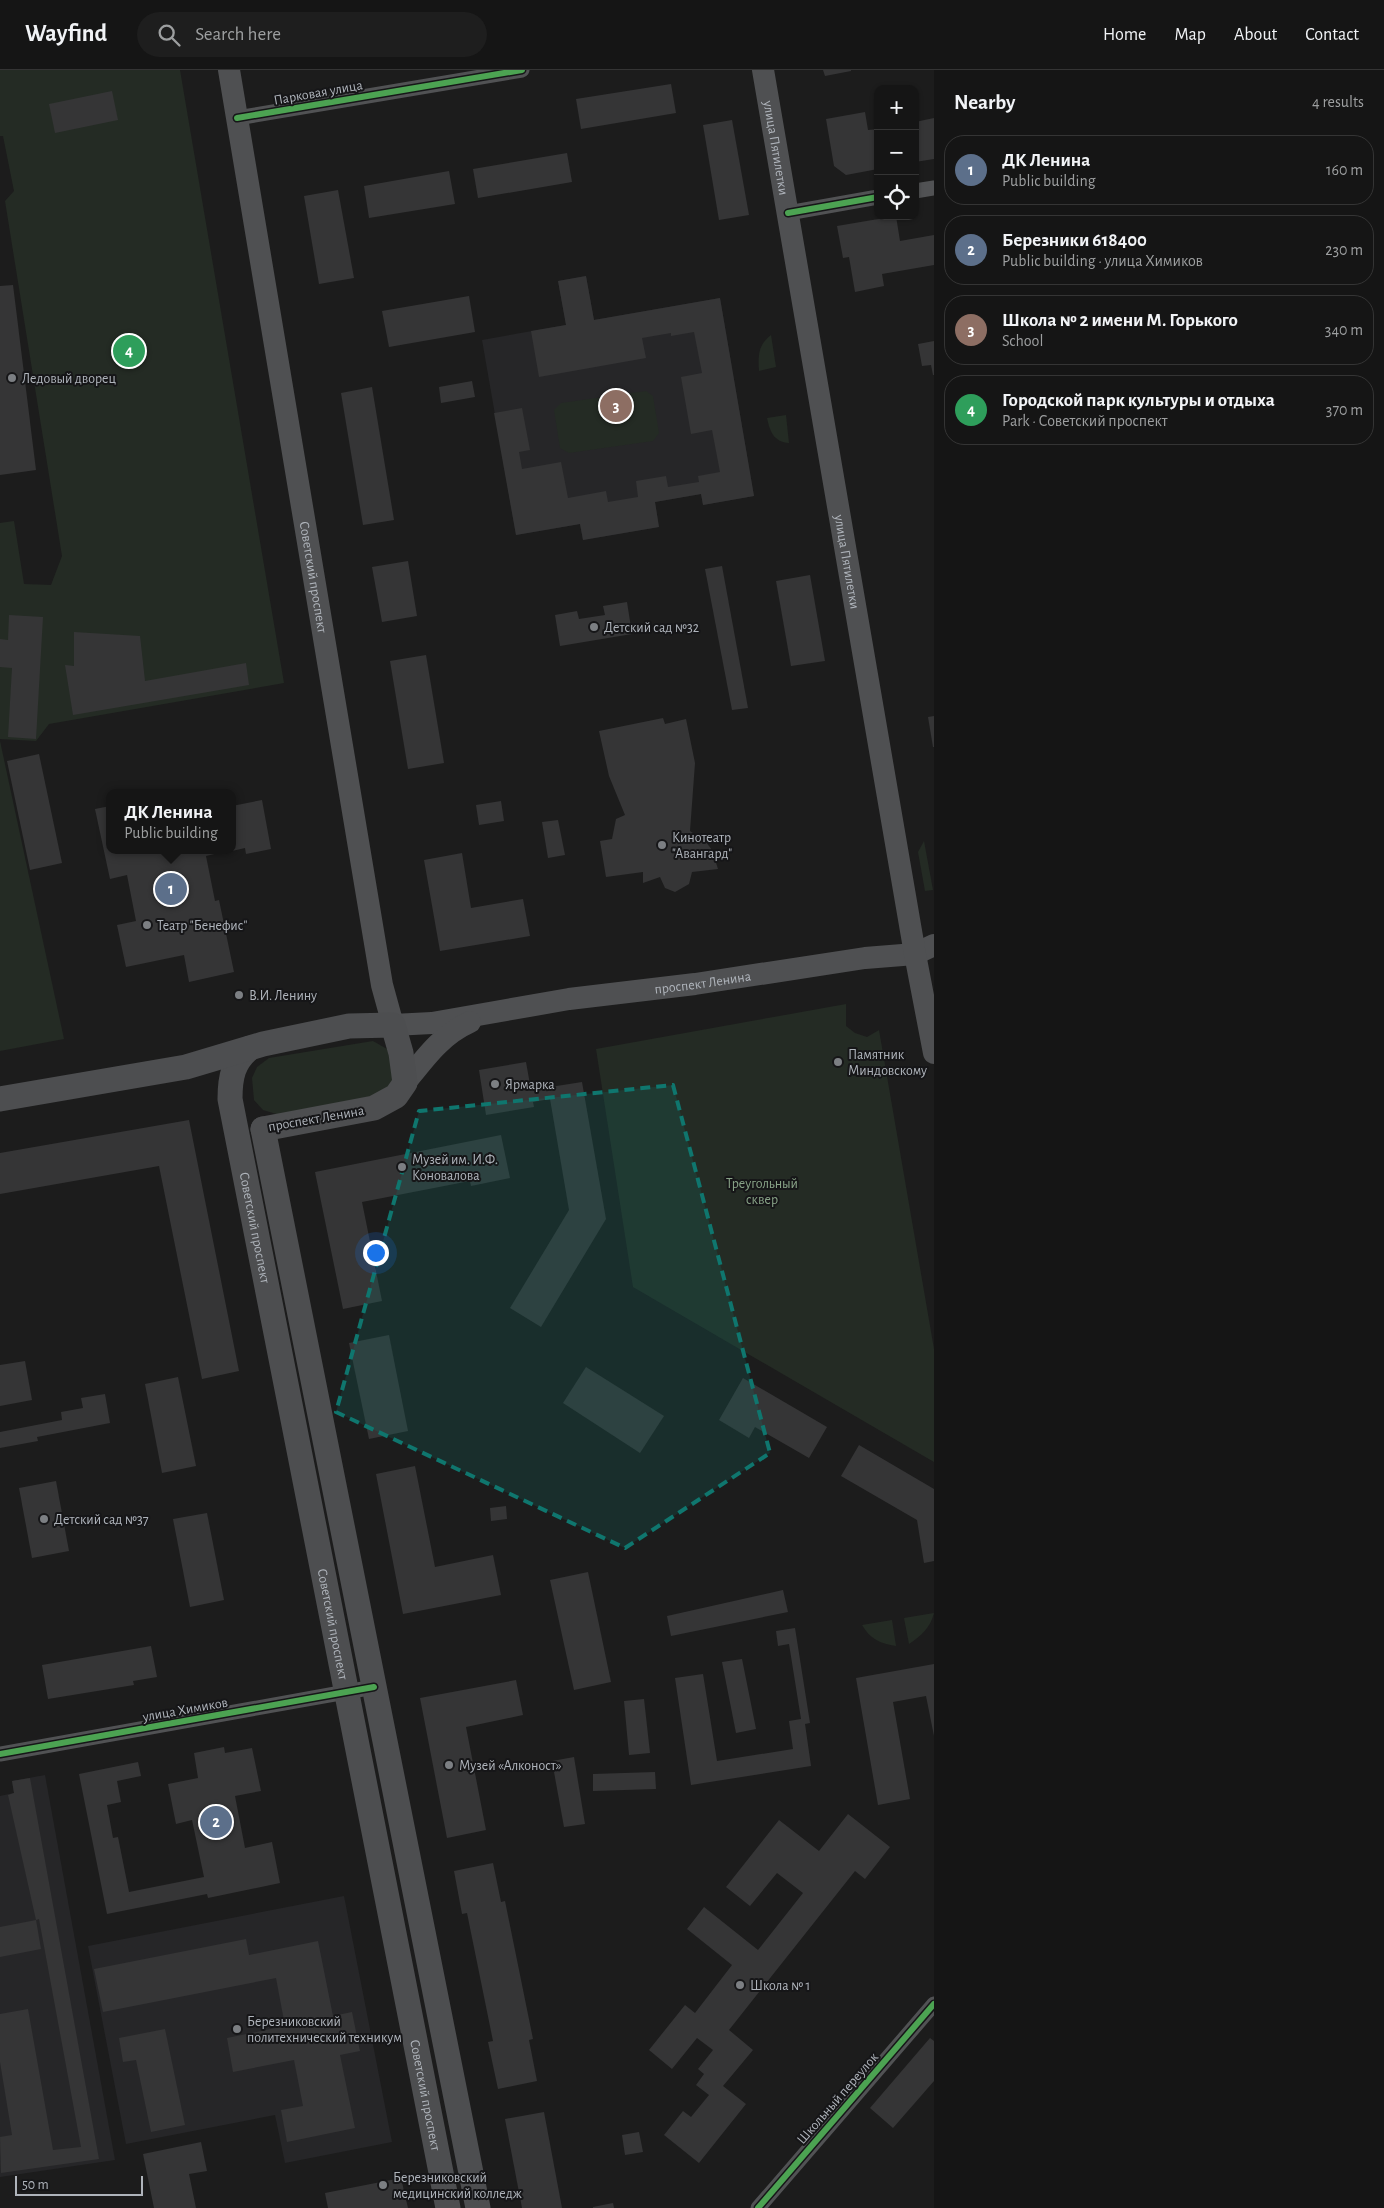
<!DOCTYPE html>
<meta charset="utf-8">
<style>
:root{--surface:#151515;--page:#1e1e1e;--text:#f1f3f6;--muted:#9d9fa0;--line:#343434;--accent:#1a73e8}
body{margin:0;font-family:"Alegreya Sans",sans-serif;background:var(--page);color:var(--text)}
.controls{position:absolute;right:15px;top:15px;display:grid;overflow:hidden;border-radius:10px;box-shadow:0 1px 4px #0004}
.controls button{width:45px;height:45px;display:grid;place-items:center;padding:0;border:0;border-bottom:1px solid var(--line);background:var(--surface);color:var(--text);font:25px sans-serif}
.scale{position:absolute;left:15px;bottom:12px;width:128px;box-sizing:border-box;padding-left:5px;border:2px solid #afb4bb;border-top:0;font-size:14px;line-height:18px;white-space:nowrap;color:#afb4bb;-webkit-text-stroke:4px #161618;paint-order:stroke}
.you{position:absolute;left:375px;top:1182px;width:18px;height:18px;margin:-12px;border:4px solid #fff;border-radius:50%;background:#1a73e8;box-shadow:0 0 0 8px #1a73e833}
.badge{display:grid;place-items:center;width:32px;height:32px;border-radius:50%;background:var(--accent);color:#fff;font-size:16px;font-weight:700}
.pin{position:absolute;translate:-50% -50%;border:2px solid #fff;box-shadow:0 1px 5px #0006}
.popup{position:absolute;left:106px;top:719px;width:130px;height:65px;box-sizing:border-box;display:grid;place-content:center;border-radius:10px;background:var(--surface);filter:drop-shadow(0 1px 4px #0005);font-size:16px;white-space:nowrap;color:var(--muted)}
.popup b{font-size:19px;color:var(--text)}
.popup::after{content:'';position:absolute;left:50%;top:100%;margin-left:-10px;border:10px solid transparent;border-top-color:var(--surface)}
.list{margin:0;padding:0;list-style:none}
h2{display:flex;justify-content:space-between;align-items:center;height:65px;margin:0;padding:0 20px;font-size:21px}
h2 small{font-size:16px;font-weight:400;color:var(--muted)}
.list li{display:grid;grid-template-columns:32px 1fr auto;gap:15px;align-items:center;box-sizing:border-box;height:70px;margin:0 10px 10px;padding:0 10px;border:1px solid var(--line);border-radius:20px}
.list b{display:block;font-size:19px;white-space:nowrap}
.list p{margin:0;font-size:16px;white-space:nowrap;color:var(--muted)}
.list em{font-size:16px;font-style:normal;color:var(--muted)}
.icon{flex:none;width:28px;height:28px;fill:none;stroke:currentColor;stroke-width:2;stroke-linecap:round;stroke-linejoin:round}
.map{position:relative;flex:none;width:934px;height:2138px;overflow:hidden}
header{display:flex;align-items:center;gap:30px;box-sizing:border-box;height:70px;padding:0 25px;background:var(--surface);border-bottom:1px solid var(--line)}
header strong{font-size:24px}
nav{display:flex;gap:28px;margin-inline-start:auto;font-size:18px}
.search{width:350px;height:45px;background:var(--page);display:flex;align-items:center;gap:12px;box-sizing:border-box;padding:0 18px;border-radius:28px;color:var(--muted);font-size:19px}
main{display:flex}
aside{flex:1;background:var(--surface)}
.map>svg:first-child{display:block}
</style>
<header>
<strong>Wayfind</strong>
<div class="search"><svg class="icon" aria-label="search" viewBox="0 0 24 24"><circle cx="10" cy="10" r="6"/><path d="M15 15l6 6"/></svg>Search here</div>
<nav><a>Home</a><a>Map</a><a>About</a><a>Contact</a></nav>
</header>
<main>
<div class="map">
<svg width="934" height="2138" viewBox="0 0 934 2138">
<rect width="100%" height="100%" fill="#1c1c1c"/>
<g fill="#262628">
<polygon points="586,206 594,250 720,228 754,426 703,435 701,424 655,432 659,457 583,470 580,454 516,465 482,270 566,255 558,211"/>
<polygon points="45,1705 115,2090 0,2107 0,1726 14,1723 12,1711"/>
<polygon points="344,1826 392,2072 285,2093 275,2045 126,2074 88,1876"/>
</g>
<g fill="#242b24">
<polygon points="0,0 180,0 284,613 49,654 36,671 0,669 0,453 14,451 24,514 51,515 62,486 5,131 14,121 3,66 0,66"/>
<path d="M771,265L776,297L759,301C758,286 758,275 771,265Z"/>
<polygon points="646,321 653,326 659,363 653,371 569,383 560,378 554,340 561,333"/>
<path d="M786,345L789,373C774,372 770,362 767,348Z"/>
<polygon points="0,671 64,969 0,981"/>
<polygon points="924,771 933,820 925,821 918,782"/>
<polygon points="846,934 846,956 855,963 867,967 879,960 934,1279 934,1392 633,1217 596,979"/>
<polygon points="373,971 387,979 392,988 395,997 391,1015 375,1028 283,1046 263,1040 254,1030 252,1008 257,997 269,988"/>
<path d="M934,1543C930,1558 922,1565 909,1574L904,1548Z"/>
<path d="M892,1550L896,1576C881,1574 870,1569 862,1555Z"/>
</g>
<g fill="#353536">
<polygon points="823,0 851,0 851,1 825,6"/>
<polygon points="671,14 676,43 581,59 576,29"/>
<polygon points="112,21 118,50 55,63 49,34"/>
<polygon points="865,42 868,60 878,59 878,99 846,105 834,96 826,49"/>
<polygon points="934,48 934,89 915,92 915,52"/>
<polygon points="732,50 749,145 719,150 703,55"/>
<polygon points="567,83 572,112 478,128 473,99"/>
<polygon points="449,101 455,134 369,148 364,116"/>
<polygon points="338,120 354,208 319,214 304,126"/>
<polygon points="896,146 900,171 934,165 934,195 882,204 884,216 855,222 849,187 843,188 837,156"/>
<polygon points="586,206 594,250 720,228 754,426 703,435 701,424 655,432 659,457 583,470 580,454 516,465 494,343 522,338 530,380 519,382 522,399 561,392 568,428 606,421 608,432 638,427 636,411 666,406 668,417 699,412 698,406 720,402 712,360 691,364 681,307 702,303 694,262 671,266 671,263 642,268 646,288 539,307 531,261 566,255 558,211"/>
<polygon points="13,215 36,400 0,405 0,216"/>
<polygon points="469,226 475,262 389,277 382,241"/>
<polygon points="934,271 934,305 933,305 931,295 922,296 918,274"/>
<polygon points="472,311 475,327 441,333 439,317"/>
<polygon points="372,317 394,450 363,455 341,323"/>
<polygon points="408,491 417,546 382,552 372,497"/>
<polygon points="722,496 748,638 732,640 705,499"/>
<polygon points="810,505 825,591 791,596 776,511"/>
<polygon points="627,532 632,564 560,576 555,545 577,541 579,549 605,545 603,536"/>
<polygon points="9,545 43,547 36,669 8,667 12,598 0,597 0,569 8,570"/>
<polygon points="74,562 140,566 145,611 246,593 249,615 73,645 65,595 74,596"/>
<polygon points="426,585 444,693 408,699 390,591"/>
<polygon points="934,646 934,677 933,677 928,647"/>
<polygon points="663,648 665,654 686,649 695,693 690,761 706,772 712,780 718,799 692,802 689,814 675,822 665,818 660,807 643,813 643,802 606,807 600,771 612,769 616,749 625,745 609,706 599,661"/>
<polygon points="39,684 62,793 30,800 7,691"/>
<polygon points="262,730 271,779 246,784 245,778 232,781 232,736"/>
<polygon points="501,731 504,751 479,755 476,735"/>
<polygon points="110,736 110,780 231,780 206,786 215,831 219,830 234,902 189,912 184,885 126,897 117,855 136,851 127,805 110,809 95,739"/>
<polygon points="558,750 565,785 548,788 542,752"/>
<polygon points="462,783 471,838 523,829 530,866 440,881 424,790"/>
<polygon points="526,992 531,1020 582,1012 606,1149 541,1257 510,1238 569,1140 550,1029 533,1032 534,1037 486,1045 479,1000"/>
<polygon points="189,1050 239,1301 202,1309 159,1096 0,1124 0,1083"/>
<polygon points="501,1065 510,1108 471,1116 470,1111 362,1132 382,1231 343,1239 315,1102"/>
<polygon points="389,1265 408,1361 369,1369 349,1273"/>
<polygon points="25,1291 32,1330 0,1336 0,1295"/>
<polygon points="586,1297 664,1346 640,1383 563,1333"/>
<polygon points="178,1307 196,1396 162,1403 145,1314"/>
<polygon points="743,1308 827,1357 809,1388 755,1357 749,1368 719,1350"/>
<polygon points="105,1324 110,1353 37,1367 38,1371 0,1378 0,1362 62,1350 61,1342 83,1338 81,1328"/>
<polygon points="859,1375 934,1419 934,1491 924,1493 917,1450 841,1406"/>
<polygon points="415,1396 435,1497 493,1485 501,1525 403,1544 376,1404"/>
<polygon points="56,1411 69,1481 32,1488 19,1418"/>
<polygon points="506,1436 507,1449 491,1451 490,1438"/>
<polygon points="207,1443 224,1530 190,1537 173,1449"/>
<polygon points="588,1502 611,1612 574,1620 550,1510"/>
<polygon points="783,1520 788,1542 671,1566 667,1546"/>
<polygon points="795,1558 810,1653 805,1654 811,1696 691,1715 675,1608 703,1604 717,1691 793,1679 789,1651 801,1649 789,1574 778,1576 776,1561"/>
<polygon points="151,1576 157,1607 133,1611 134,1615 48,1629 42,1595"/>
<polygon points="742,1589 756,1659 736,1663 722,1592"/>
<polygon points="934,1594 934,1666 926,1626 893,1632 910,1729 878,1735 856,1608"/>
<polygon points="516,1610 523,1645 466,1657 486,1760 447,1768 420,1628"/>
<polygon points="644,1629 650,1683 629,1685 624,1631"/>
<polygon points="224,1677 225,1683 252,1678 261,1721 235,1726 245,1778 272,1772 280,1813 208,1828 207,1824 107,1844 79,1704 138,1692 141,1706 117,1711 121,1732 107,1735 113,1768 118,1767 129,1822 204,1807 192,1750 176,1754 168,1714 198,1708 194,1683"/>
<polygon points="574,1687 585,1754 564,1757 552,1691"/>
<polygon points="655,1702 656,1719 593,1721 593,1704"/>
<polygon points="30,1708 99,2089 1,2103 0,2067 12,2065 0,1992 0,1944 28,1939 53,2080 81,2077 39,1849 36,1850 8,1725 14,1723 12,1711"/>
<polygon points="848,1744 890,1777 865,1809 855,1801 729,1960 753,1980 723,2016 746,2034 699,2093 664,2065 683,2041 691,2047 709,2025 696,2015 704,2004 698,1999 713,1980 697,1968 672,1999 649,1980 685,1935 695,1943 732,1895 687,1859 704,1837 758,1880 803,1823 777,1803 750,1836 726,1817 779,1750 819,1781"/>
<polygon points="493,1793 501,1832 505,1831 533,1969 529,1970 537,2011 498,2019 488,1972 493,1971 467,1843 462,1844 454,1801"/>
<polygon points="36,1850 41,1879 0,1887 0,1857"/>
<polygon points="246,1869 249,1885 318,1871 333,1946 352,1942 360,1981 340,1985 355,2058 287,2072 281,2040 303,2036 294,1990 233,2002 227,1968 285,1956 276,1908 103,1942 94,1899"/>
<polygon points="165,1959 185,2055 151,2062 136,1990 123,1992 119,1968"/>
<polygon points="930,1968 934,1971 934,2011 893,2058 870,2038"/>
<polygon points="544,2042 562,2138 522,2138 505,2049"/>
<polygon points="639,2062 643,2082 625,2085 622,2065"/>
<polygon points="201,2072 207,2101 189,2104 196,2138 154,2138 143,2084"/>
<polygon points="401,2108 408,2138 328,2138 325,2123"/>
<polygon points="613,2133 614,2138 593,2138 593,2137"/>
</g>
<g fill="none" stroke-linecap="round" stroke-linejoin="round">
<g stroke="#515254" stroke-width="15">
<polyline points="237,48 522,0"/>
<polyline points="915,121 934,118"/>
<polyline points="788,143 878,127"/>
<polyline points="0,1684 374,1617"/>
<polyline points="758,2138 934,1934"/>
</g>
<g stroke="#4f5052" stroke-width="22">
<path id="s1" d="M229,0L382,915L393,955L432,953L569,929L695,914L865,888L915,884L934,875"/>
<path id="s2" d="M763,0L915,884L934,983"/>
<path d="M405,1013C425,988 441,965 470,952"/>
</g>
<g stroke="#4d4e50" stroke-width="25">
<path id="s3" d="M250,978C233,992 230,1007 230,1029L448,2138"/>
<polyline points="0,1029 186,997 263,974 349,956 393,955 401,983 405,1013 396,1026 374,1038 263,1059"/>
<polyline points="263,1059 478,2138"/>
</g>
<defs>
<g id="cycleway">
<polyline points="237,48 522,0"/>
<polyline points="788,143 878,127"/>
<polyline points="0,1684 374,1617"/>
<polyline points="758,2138 934,1934"/>
</g>
</defs>
<use href="#cycleway" stroke="#161618" stroke-width="9"/>
<use href="#cycleway" stroke="#4ca352" stroke-width="6"/>
</g>
<path fill="#0f766e" fill-opacity="0.2" stroke="#0f766e" stroke-width="4" stroke-dasharray="10 6" stroke-linejoin="round" d="M673,1015L770,1383L625,1478L336,1342L419,1041Z"/>
<g fill="#7c7f83" stroke="#161618" stroke-width="2">
<circle cx="12" cy="308" r="5"/>
<circle cx="594" cy="557" r="5"/>
<circle cx="662" cy="775" r="5"/>
<circle cx="147" cy="855" r="5"/>
<circle cx="239" cy="925" r="5"/>
<circle cx="838" cy="992" r="5"/>
<circle cx="495" cy="1014" r="5"/>
<circle cx="402" cy="1097" r="5"/>
<circle cx="44" cy="1449" r="5"/>
<circle cx="449" cy="1695" r="5"/>
<circle cx="740" cy="1915" r="5"/>
<circle cx="237" cy="1959" r="5"/>
<circle cx="383" cy="2115" r="5"/>
</g>
<g text-anchor="middle" stroke-width="4" stroke-linejoin="round" paint-order="stroke">
<g font-size="14" fill="#afb4bb" stroke="#161618">
<text transform="translate(318 22) rotate(-10)" y="5">Парковая улица</text>
<text dy="5" stroke="none"><textPath href="#s2" startOffset="79">улица Пятилетки</textPath></text>
<text dy="5" stroke="none"><textPath href="#s2" startOffset="499">улица Пятилетки</textPath></text>
<text dy="5" stroke="none"><textPath href="#s1" startOffset="514">Советский проспект</textPath></text>
<text dy="5" stroke="none"><textPath href="#s1" startOffset="1282">проспект Ленина</textPath></text>
<text transform="translate(316 1048) rotate(-10)" y="5">проспект Ленина</text>
<text dy="5" stroke="none"><textPath href="#s3" startOffset="188">Советский проспект</textPath></text>
<text dy="5" stroke="none"><textPath href="#s3" startOffset="592">Советский проспект</textPath></text>
<text transform="translate(185 1639) rotate(-10)" y="5">улица Химиков</text>
<text dy="5" stroke="none"><textPath href="#s3" startOffset="1072">Советский проспект</textPath></text>
<text transform="translate(837 2028) rotate(-49)" y="5">Школьный переулок</text>
</g>
<g font-size="14" fill="#afb4bb" stroke="#161618" text-anchor="start">
<text x="22" y="313">Ледовый дворец</text>
<text x="604" y="562">Детский сад №32</text>
<text x="672" y="772">Кинотеатр<tspan x="672" dy="16">"Авангард"</tspan></text>
<text x="157" y="860">Театр "Бенефис"</text>
<text x="249" y="930">В.И. Ленину</text>
<text x="848" y="989">Памятник<tspan x="848" dy="16">Миндовскому</tspan></text>
<text x="505" y="1019">Ярмарка</text>
<text x="412" y="1094">Музей им. И.Ф.<tspan x="412" dy="16">Коновалова</tspan></text>
<text x="54" y="1454">Детский сад №37</text>
<text x="459" y="1700">Музей «Алконост»</text>
<text x="750" y="1920">Школа № 1</text>
<text x="247" y="1956">Березниковский<tspan x="247" dy="16">политехнический техникум</tspan></text>
<text x="393" y="2112">Березниковский<tspan x="393" dy="16">медицинский колледж</tspan></text>
</g>
<g font-size="14" fill="#89a488" stroke="#161618">
<text x="762" y="1118">Треугольный<tspan x="762" dy="16">сквер</tspan></text>
</g>
</g>
</svg>
<div class="controls">
<button>+</button>
<button>−</button>
<button><svg class="icon" aria-label="locate" viewBox="0 0 24 24"><circle cx="12" cy="12" r="6"/><path d="M12 2v4M12 18v4M2 12h4M18 12h4"/></svg></button>
</div>
<div class="scale">50 m</div>
<div class="you"></div>
<div class="pin badge" style="left:171px;top:819px;background:#5c6f8a">1</div>
<div class="popup"><b>ДК Ленина</b>Public building</div>
<div class="pin badge" style="left:216px;top:1752px;background:#5c6f8a">2</div>
<div class="pin badge" style="left:616px;top:336px;background:#8d6e63">3</div>
<div class="pin badge" style="left:129px;top:281px;background:#2e9e5b">4</div>
</div>
<aside>
<h2>Nearby<small>4 results</small></h2>
<ul class="list">
<li><span class="badge" style="background:#5c6f8a">1</span><div><b>ДК Ленина</b><p>Public building</p></div><em>160 m</em></li>
<li><span class="badge" style="background:#5c6f8a">2</span><div><b>Березники 618400</b><p>Public building · улица Химиков</p></div><em>230 m</em></li>
<li><span class="badge" style="background:#8d6e63">3</span><div><b>Школа № 2 имени М. Горького</b><p>School</p></div><em>340 m</em></li>
<li><span class="badge" style="background:#2e9e5b">4</span><div><b>Городской парк культуры и отдыха</b><p>Park · Советский проспект</p></div><em>370 m</em></li>
</ul>
</aside>
</main>
